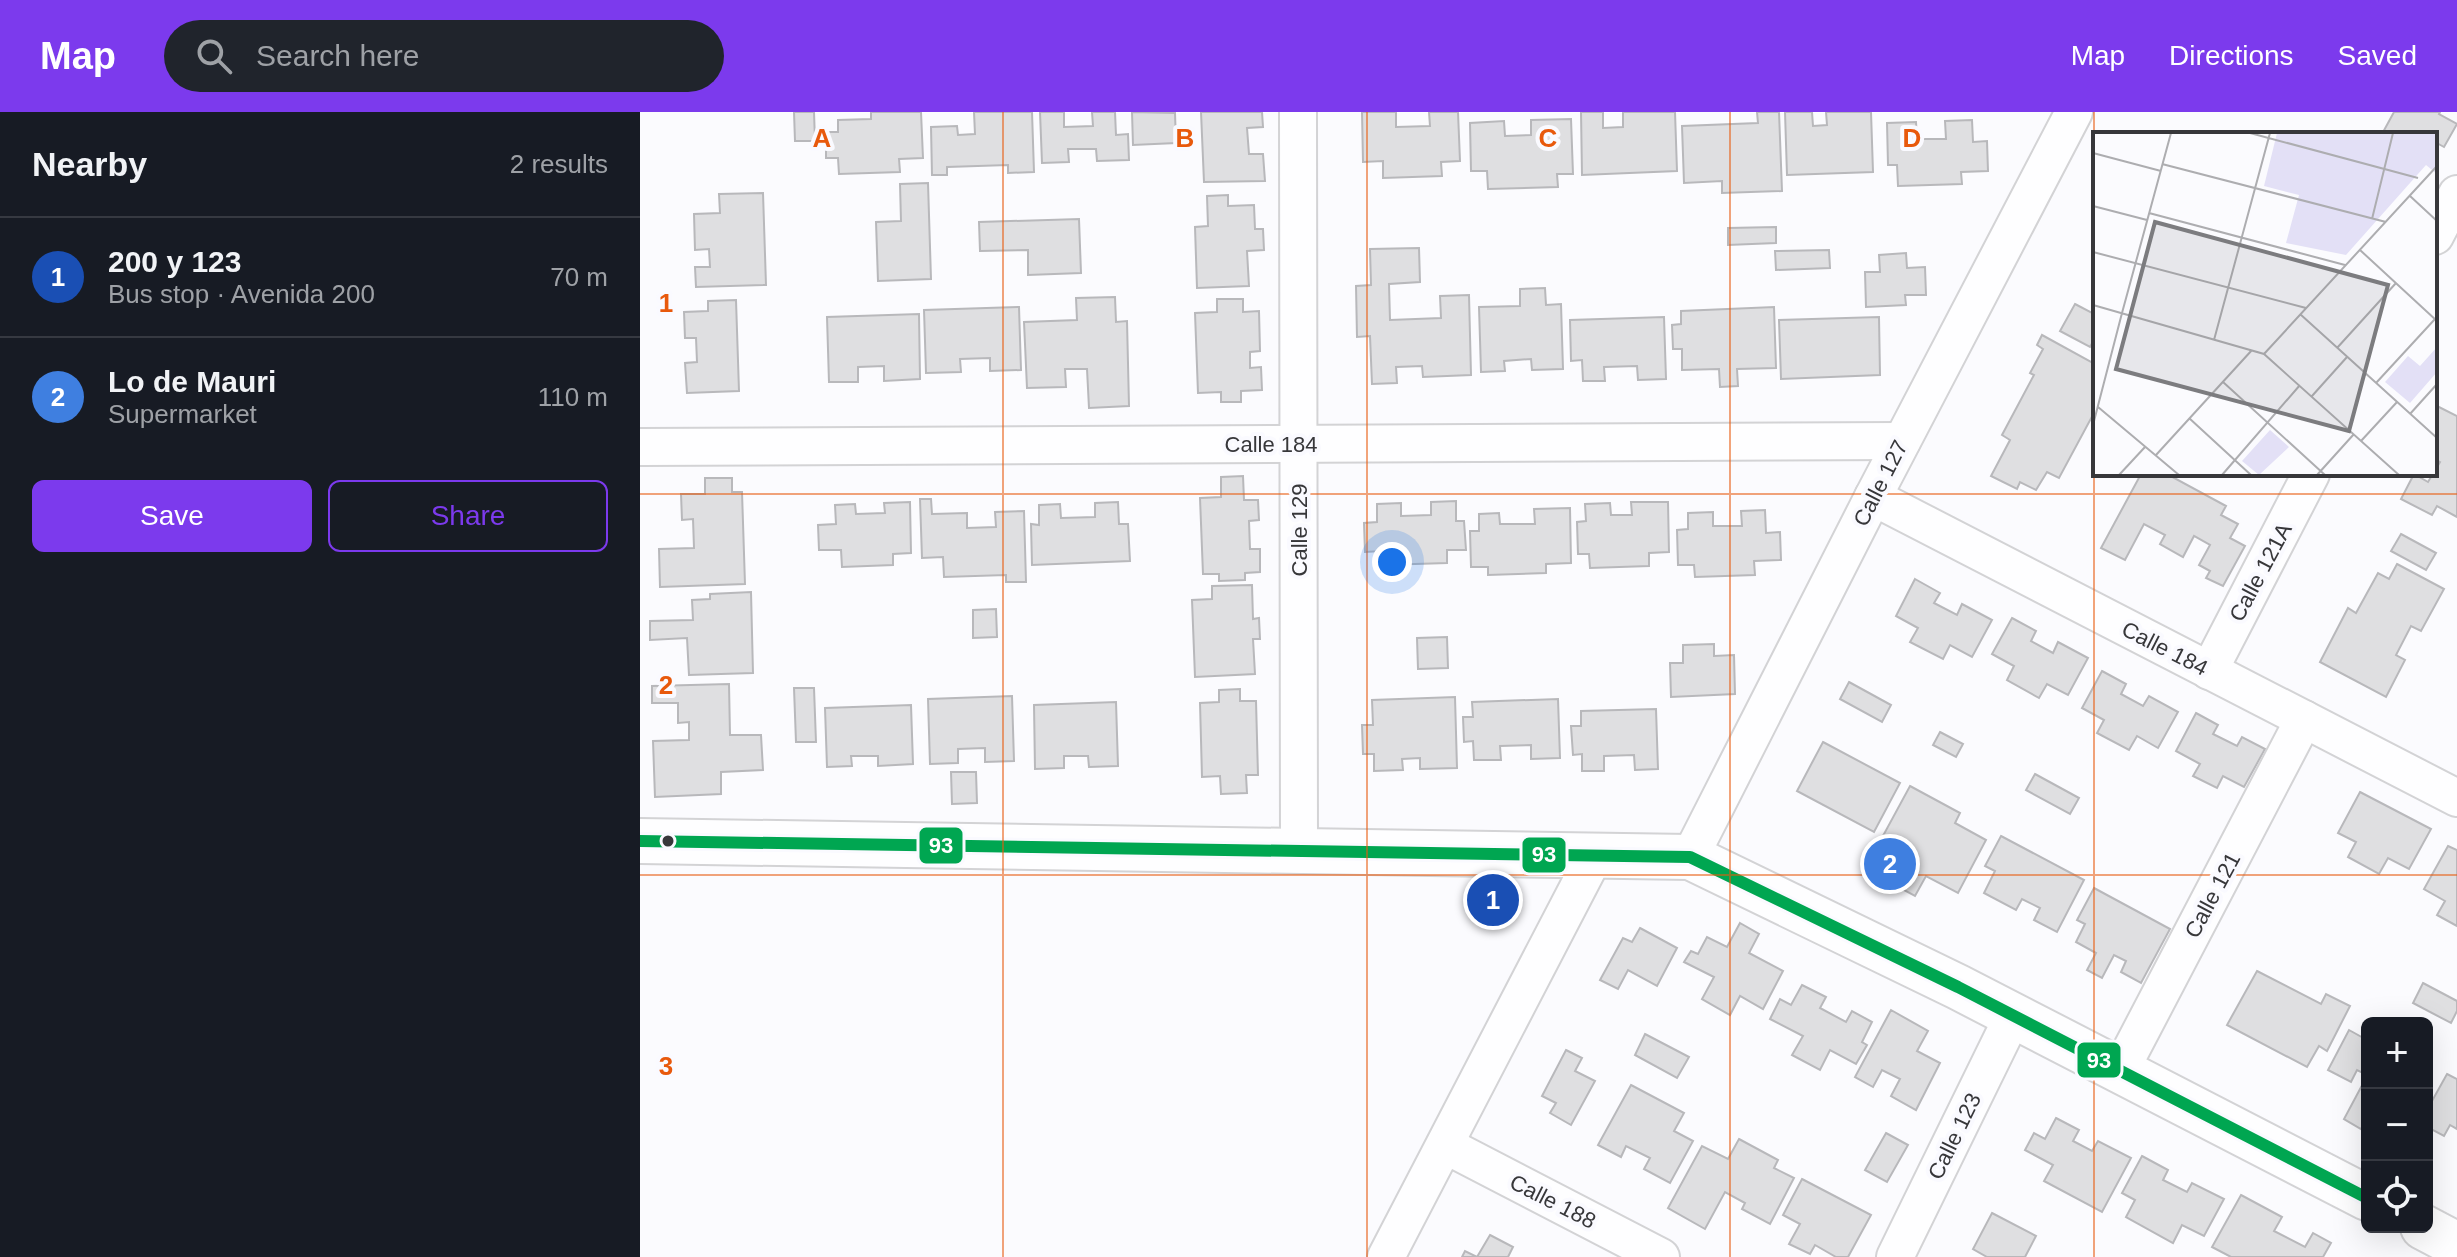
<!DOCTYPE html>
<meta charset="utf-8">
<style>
:root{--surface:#171b24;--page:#20242c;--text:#f1f3f6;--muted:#9ea1a6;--line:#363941;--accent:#7c3aed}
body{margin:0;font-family:Arial,sans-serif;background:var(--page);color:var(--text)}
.controls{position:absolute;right:24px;bottom:24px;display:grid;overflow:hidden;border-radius:12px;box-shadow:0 8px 32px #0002}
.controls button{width:72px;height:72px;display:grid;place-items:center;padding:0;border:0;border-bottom:2px solid var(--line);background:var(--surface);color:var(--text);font:40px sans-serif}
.you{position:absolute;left:752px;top:450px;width:28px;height:28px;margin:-20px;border:6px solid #fff;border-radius:50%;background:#1a73e8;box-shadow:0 0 0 12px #1a73e833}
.badge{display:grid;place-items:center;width:52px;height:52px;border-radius:50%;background:var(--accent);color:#fff;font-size:26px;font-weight:700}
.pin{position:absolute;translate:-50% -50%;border:4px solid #fff;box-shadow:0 2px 8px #0006}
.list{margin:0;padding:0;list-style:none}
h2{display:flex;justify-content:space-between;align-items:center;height:104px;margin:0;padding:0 32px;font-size:34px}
h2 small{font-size:26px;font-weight:400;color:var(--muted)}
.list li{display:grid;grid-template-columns:52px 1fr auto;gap:24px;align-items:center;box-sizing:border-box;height:120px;padding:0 32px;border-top:2px solid var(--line)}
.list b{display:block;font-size:30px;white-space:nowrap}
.list p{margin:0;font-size:26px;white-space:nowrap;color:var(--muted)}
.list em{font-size:26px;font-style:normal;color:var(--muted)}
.actions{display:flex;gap:16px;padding:24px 32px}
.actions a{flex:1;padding:18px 0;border:2px solid var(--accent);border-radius:12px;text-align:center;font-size:28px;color:var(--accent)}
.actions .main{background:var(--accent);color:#fff}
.icon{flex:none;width:44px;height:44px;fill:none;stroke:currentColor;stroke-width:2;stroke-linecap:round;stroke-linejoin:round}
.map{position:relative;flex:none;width:1817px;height:1145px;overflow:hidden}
header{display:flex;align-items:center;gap:48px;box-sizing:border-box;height:112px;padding:0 40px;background:var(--accent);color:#fff}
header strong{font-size:38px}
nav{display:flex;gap:44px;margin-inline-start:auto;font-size:28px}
.search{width:560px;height:72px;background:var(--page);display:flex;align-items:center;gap:20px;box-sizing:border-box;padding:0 28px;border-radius:44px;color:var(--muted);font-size:30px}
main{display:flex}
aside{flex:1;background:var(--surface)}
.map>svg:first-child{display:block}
</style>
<header>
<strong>Map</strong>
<div class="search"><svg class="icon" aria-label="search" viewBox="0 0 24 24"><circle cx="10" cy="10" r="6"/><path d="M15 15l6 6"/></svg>Search here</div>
<nav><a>Map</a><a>Directions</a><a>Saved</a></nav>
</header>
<main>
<aside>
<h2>Nearby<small>2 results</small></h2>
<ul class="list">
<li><span class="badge" style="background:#1a4fb4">1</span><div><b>200 y 123</b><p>Bus stop · Avenida 200</p></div><em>70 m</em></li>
<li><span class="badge" style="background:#3f7fe0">2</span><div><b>Lo de Mauri</b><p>Supermarket</p></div><em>110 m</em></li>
</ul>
<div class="actions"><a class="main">Save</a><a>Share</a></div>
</aside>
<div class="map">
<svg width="1817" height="1145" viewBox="0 0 1817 1145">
<rect width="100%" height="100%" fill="#fbfbfe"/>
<g fill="#dfdfe1" stroke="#b8b8bb" stroke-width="2">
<polygon points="154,0 174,0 175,29 155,29"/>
<polygon points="231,0 281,0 283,46 259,47 260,60 199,62 198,46 186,46 186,20 198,20 198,8 231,7"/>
<polygon points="334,0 392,0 394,60 368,61 368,53 307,55 307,63 292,63 291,15 317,14 318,23 335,22"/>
<polygon points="400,0 424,0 424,15 453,14 452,0 475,0 476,23 488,22 489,48 457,49 456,37 428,37 429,50 402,51"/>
<polygon points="492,0 535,1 536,31 493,33"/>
<polygon points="561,0 622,0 623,15 607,16 609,42 623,42 625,69 564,70"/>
<polygon points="722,0 756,0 756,15 790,14 789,0 818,0 820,49 801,50 802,64 743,66 743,49 723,50"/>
<polygon points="941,0 963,0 963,16 983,15 983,0 1035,0 1037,59 942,63"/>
<polygon points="1117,0 1139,0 1142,79 1082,81 1082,69 1044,71 1042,14 1118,11"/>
<polygon points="1145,0 1172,0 1173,14 1187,13 1186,0 1231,0 1233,60 1147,63"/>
<polygon points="1754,0 1800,0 1799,2 1817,12 1804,35 1795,30 1795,22 1742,22"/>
<polygon points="931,7 933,62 917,62 918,75 848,77 847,59 831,59 830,11 864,9 865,24 891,23 891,8"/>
<polygon points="1332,8 1333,30 1347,29 1348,59 1321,60 1322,72 1258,74 1257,53 1248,53 1247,11 1276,10 1277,27 1306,27 1305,9"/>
<polygon points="288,71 291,167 238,169 236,110 261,109 260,72"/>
<polygon points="123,81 126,173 56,175 55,155 70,155 69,137 55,138 54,102 80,101 79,82"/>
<polygon points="588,83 588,94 614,93 615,117 623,117 624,138 607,139 609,174 557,176 555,115 568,114 567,84"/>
<polygon points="439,107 441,161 388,163 388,138 340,139 339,110"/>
<polygon points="1136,115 1136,131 1088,133 1088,116"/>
<polygon points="779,136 780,170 749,172 750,208 801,206 800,184 829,183 831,263 783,265 782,254 756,255 757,271 732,272 730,224 717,225 716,174 731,173 730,137"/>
<polygon points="1189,138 1190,156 1136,158 1135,139"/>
<polygon points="1266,141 1267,156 1285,155 1286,183 1265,183 1266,193 1226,195 1225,160 1240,160 1239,143"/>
<polygon points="905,176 906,193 921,192 923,257 892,258 891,247 864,249 865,259 841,260 839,195 880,194 880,177"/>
<polygon points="475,185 476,210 487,209 489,294 449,296 447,257 425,257 426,275 387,276 384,210 437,208 436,186"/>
<polygon points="577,187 603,187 603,200 619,199 620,239 610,240 610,256 621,255 622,278 601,279 601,290 581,290 581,280 558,281 555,201 577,200"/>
<polygon points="96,188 99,279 47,281 45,251 57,250 56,226 45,226 44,200 68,199 68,189"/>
<polygon points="1435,192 1452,201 1455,195 1455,226 1450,235 1420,219"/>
<polygon points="379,195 381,258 350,259 350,246 320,247 321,260 286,261 284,198"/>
<polygon points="1134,195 1136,256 1097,257 1098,274 1080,275 1079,257 1042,258 1042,237 1033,237 1032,213 1041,212 1041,199"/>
<polygon points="279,202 280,267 244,269 244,254 218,255 218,270 189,270 187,205"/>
<polygon points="1024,205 1026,267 998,268 997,254 964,255 965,269 943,269 942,248 931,249 930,208"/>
<polygon points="1239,205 1240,263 1141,267 1139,208"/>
<polygon points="1402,223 1455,252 1455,299 1419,366 1407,360 1396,378 1380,370 1377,377 1351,364 1370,328 1362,323 1394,263 1390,261 1403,237 1397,233"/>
<polygon points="1795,293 1817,304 1817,405 1797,394 1792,403 1761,387 1774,362 1788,370 1800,350 1795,347 1795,323 1797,318 1795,317"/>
<polygon points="1501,362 1527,362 1586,394 1581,403 1598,412 1590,426 1605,434 1583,474 1566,466 1570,459 1559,453 1570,433 1554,424 1543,445 1520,432 1525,423 1504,412 1485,448 1461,436"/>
<polygon points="603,364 604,388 618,388 619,408 609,409 610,437 620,437 620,460 605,461 605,468 579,469 579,462 563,462 560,386 581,385 581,365"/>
<polygon points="65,366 92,366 92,380 102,380 105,472 20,475 19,437 54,436 53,407 42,408 41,382 65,382"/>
<polygon points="280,387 291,387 292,402 327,401 327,416 356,415 355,400 384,399 386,470 366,470 366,463 304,465 303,445 282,446"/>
<polygon points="816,389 816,409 824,409 826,438 807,438 807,451 743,453 742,439 725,440 724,411 737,410 737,392 761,391 761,404 791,403 791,390"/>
<polygon points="270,390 271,441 253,442 253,453 202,455 201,438 179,438 178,413 196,412 195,393 215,392 216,402 245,401 244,391"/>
<polygon points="478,390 479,412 488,412 490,449 392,453 391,412 399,413 399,393 420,392 421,406 455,405 455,391"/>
<polygon points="991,390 1028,390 1029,440 1009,441 1009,454 950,456 949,442 938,442 937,410 946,409 945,392 970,391 971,403 992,403"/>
<polygon points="930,396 931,451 906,452 906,461 848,463 848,455 831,455 830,419 839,419 839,402 859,401 860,412 895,412 894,397"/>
<polygon points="1125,398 1126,421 1140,420 1141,448 1114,449 1115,463 1055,465 1054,453 1038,453 1037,418 1048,417 1048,401 1073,400 1073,414 1102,414 1101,399"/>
<polygon points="1761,422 1796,441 1786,458 1751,439"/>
<polygon points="1757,452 1804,477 1781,519 1771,514 1756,543 1765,548 1746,585 1680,550 1708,496 1716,501 1738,461 1749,467"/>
<polygon points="1275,467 1300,481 1294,491 1317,503 1322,492 1352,508 1332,545 1310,533 1303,547 1270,530 1278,516 1256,504"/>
<polygon points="612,473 613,507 619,506 620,527 613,527 615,562 555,565 552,488 572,487 572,474"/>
<polygon points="111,480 113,561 49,563 47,526 10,528 10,509 53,508 52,488 70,487 70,482"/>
<polygon points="356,497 357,525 333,526 333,498"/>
<polygon points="1372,506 1396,519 1391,529 1413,541 1418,530 1448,546 1428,583 1407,572 1399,586 1367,568 1374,554 1352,542"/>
<polygon points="807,525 808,556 778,557 777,526"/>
<polygon points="1074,532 1074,544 1094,543 1095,582 1031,585 1030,551 1043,551 1043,533"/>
<polygon points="1462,559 1486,572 1481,582 1503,594 1509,584 1538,600 1518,636 1497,624 1489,638 1457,621 1464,608 1442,596"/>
<polygon points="1209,570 1251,593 1242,610 1200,587"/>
<polygon points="89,572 90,623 121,623 123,658 81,660 81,682 15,685 13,629 49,628 49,610 38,611 38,591 12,591 12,574"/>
<polygon points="154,576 174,576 176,630 156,630"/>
<polygon points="600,577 600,589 616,589 618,663 606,663 607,681 581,682 580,664 562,665 560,591 579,590 579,578"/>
<polygon points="372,584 374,649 345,650 345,636 318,637 318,651 290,652 288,587"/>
<polygon points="815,585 817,656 780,657 780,646 762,647 763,658 734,659 734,642 723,642 722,613 733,613 732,588"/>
<polygon points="918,587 920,646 891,647 891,633 860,634 861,648 834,648 833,629 824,630 823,605 833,605 832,590"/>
<polygon points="476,590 478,654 449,655 448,644 424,644 424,656 395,657 394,593"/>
<polygon points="271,593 273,652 238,654 238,644 211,644 212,654 187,655 185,596"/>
<polygon points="1016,597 1018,657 995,658 994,643 964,644 964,659 942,659 942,642 933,643 931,614 941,614 941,599"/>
<polygon points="1556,601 1578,613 1573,622 1597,634 1602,625 1625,637 1604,675 1583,664 1577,676 1553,664 1560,652 1536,639"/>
<polygon points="1300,620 1323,632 1316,645 1293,633"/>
<polygon points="1183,630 1260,671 1234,720 1157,679"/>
<polygon points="311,660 336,660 337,691 312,692"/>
<polygon points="1395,662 1439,686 1430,702 1386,678"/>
<polygon points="1270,674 1320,701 1315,711 1346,728 1318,781 1286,764 1275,784 1225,757"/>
<polygon points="1720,680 1791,717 1769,757 1748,746 1739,762 1708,745 1716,730 1698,721"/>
<polygon points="1361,724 1444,768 1417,820 1394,808 1400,796 1382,787 1376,798 1344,781 1355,759 1345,754"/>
<polygon points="1808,734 1817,738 1817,814 1797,803 1805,789 1784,777"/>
<polygon points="1454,776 1530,817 1501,871 1481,860 1486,849 1474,843 1462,866 1447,858 1456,841 1436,830 1445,812 1437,808"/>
<polygon points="1100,811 1119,822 1109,841 1143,859 1123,897 1100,884 1090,903 1062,887 1074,865 1044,850 1051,839 1058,842 1067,825 1087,835"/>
<polygon points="1000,816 1037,836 1017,874 988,858 978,877 960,868 983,826 992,830"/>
<polygon points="1617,859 1681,892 1686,882 1710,894 1687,939 1679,934 1667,955 1587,913"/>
<polygon points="1783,871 1817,889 1817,899 1811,911 1773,891"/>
<polygon points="1162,873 1186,885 1180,896 1206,910 1212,899 1232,910 1222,930 1227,933 1216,952 1190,938 1180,958 1152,943 1163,924 1130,907 1140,887 1151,893"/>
<polygon points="1251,898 1288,919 1277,939 1300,951 1276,998 1251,984 1260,967 1242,958 1233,975 1215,965"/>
<polygon points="1709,918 1727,928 1727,963 1717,958 1711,970 1688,958"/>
<polygon points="1005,922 1049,945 1037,966 995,943"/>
<polygon points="926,938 942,946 935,959 955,969 931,1013 910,1001 916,991 902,984"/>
<polygon points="1807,962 1817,967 1817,1017 1810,1013 1804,1024 1787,1015 1787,998"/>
<polygon points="1727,964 1727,1006 1721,1017 1704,1007"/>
<polygon points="991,973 1044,1001 1034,1019 1053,1029 1030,1071 1004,1057 1010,1046 986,1034 981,1045 958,1033"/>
<polygon points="1416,1006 1439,1018 1433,1029 1452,1039 1458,1029 1491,1046 1462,1100 1404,1069 1413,1053 1385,1038 1394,1021 1405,1027"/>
<polygon points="1246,1021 1268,1033 1247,1070 1225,1058"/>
<polygon points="1099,1027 1138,1048 1134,1056 1154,1066 1130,1112 1102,1097 1105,1091 1085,1080 1065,1117 1028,1096 1062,1034 1088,1047"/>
<polygon points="1502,1044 1528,1058 1523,1068 1547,1080 1552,1071 1584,1087 1564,1124 1542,1113 1533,1131 1486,1105 1495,1088 1482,1081"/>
<polygon points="1162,1067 1231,1103 1208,1145 1196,1145 1175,1133 1170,1142 1149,1132 1160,1112 1143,1103"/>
<polygon points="1601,1083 1642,1105 1634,1119 1665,1135 1673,1121 1691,1131 1683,1145 1591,1145 1572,1135"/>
<polygon points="1352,1101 1396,1124 1385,1145 1347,1145 1333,1137"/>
<polygon points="850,1123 873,1135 868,1145 822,1145 825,1139 837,1145"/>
</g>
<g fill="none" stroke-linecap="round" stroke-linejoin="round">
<defs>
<g id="minor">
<polyline points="658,0 659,739"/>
<polyline points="1795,124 1817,82"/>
<polyline points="0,335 1262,329"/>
<polyline points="1233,385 1817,686"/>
<polyline points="1569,559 1671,362"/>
<polyline points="1050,745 1233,385 1434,0"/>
<polyline points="1480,959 1664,607"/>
<polyline points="805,1033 1021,1145"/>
<polyline points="746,1145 955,743"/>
<polyline points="1255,1145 1373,904"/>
</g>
<g id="secondary">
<polyline points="0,729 1050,745 1318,875 1727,1086"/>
<polyline points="1783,1115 1817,1133"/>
</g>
</defs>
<use href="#minor" stroke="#d3d3d5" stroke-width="40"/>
<use href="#secondary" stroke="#d3d3d5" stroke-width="48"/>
<use href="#minor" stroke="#fefeff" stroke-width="36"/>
<use href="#secondary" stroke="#fefeff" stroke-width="44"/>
<defs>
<polyline id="bus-1" points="0,729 1050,745 1318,875 1727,1086"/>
</defs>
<use href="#bus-1" stroke="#fafaff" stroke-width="18"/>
<use href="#bus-1" stroke="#00a651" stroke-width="12"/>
</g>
<path fill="none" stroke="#e8590c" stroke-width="2" stroke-opacity="0.55" d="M363,0V1145M727,0V1145M1090,0V1145M1454,0V1145M0,382H1817M0,763H1817"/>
<circle fill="#37373a" stroke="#fafaff" stroke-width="3" cx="28" cy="729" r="7"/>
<g text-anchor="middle" stroke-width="8" stroke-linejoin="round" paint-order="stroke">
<g font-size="22" fill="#37373a" stroke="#fafaff">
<text x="631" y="340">Calle 184</text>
<text transform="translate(1240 371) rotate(-63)" y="8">Calle 127</text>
<text transform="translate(659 418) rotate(-90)" y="8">Calle 129</text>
<text transform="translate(1620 460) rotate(-62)" y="8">Calle 121A</text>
<text transform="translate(1525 536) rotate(27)" y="8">Calle 184</text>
<text transform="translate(1572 783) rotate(-62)" y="8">Calle 121</text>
<text transform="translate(1314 1024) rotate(-64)" y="8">Calle 123</text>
<text transform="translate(913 1089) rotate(27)" y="8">Calle 188</text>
</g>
</g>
<g transform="translate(1453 20)">
<rect width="344" height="344" fill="#fbfbfe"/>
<path d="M184,1H344V42L333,33L253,123L193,111L206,63L171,54ZM344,215V240L317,271L292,250L315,224L327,234ZM177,298L196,315L166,343L149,329Z" fill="#e3e0f6"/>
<path fill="none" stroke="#adadb0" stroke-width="2" d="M157,1L325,46M0,21L68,39M69,32L293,90M317,64L344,89M0,74L54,88M56,81L252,133M279,87L300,1M267,118L344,189M0,120L213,176M0,173L171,222L306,343M29,181L78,1M207,182L344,306M121,208L177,1M244,216L303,151M171,222L344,34M130,250L232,343M283,251L342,187M219,264L254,225M5,275L86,343M317,282L344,252M96,286L158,343M0,293L29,181M268,309L304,270M63,323L159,218M26,343L52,315M129,343L207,253M224,343L261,302"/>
<path fill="#7c7c7f" fill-opacity="0.15" stroke="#7c7c7f" stroke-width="4" d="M62,90L295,153L256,299L23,237Z"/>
<rect width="344" height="344" fill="none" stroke="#37373a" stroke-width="4"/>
</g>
<g font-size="26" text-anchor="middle" font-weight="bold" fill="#e8590c" stroke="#fafaff" stroke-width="8" stroke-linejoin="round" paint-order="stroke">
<text x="182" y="35">A</text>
<text x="545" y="35">B</text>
<text x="908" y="35">C</text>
<text x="1272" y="35">D</text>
<text x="26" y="200">1</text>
<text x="26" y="582">2</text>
<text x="26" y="963">3</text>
</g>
<g stroke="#fafaff" stroke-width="3">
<rect x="278" y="714" width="46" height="39" rx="8" fill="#00a651"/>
<rect x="881" y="724" width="46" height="38" rx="8" fill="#00a651"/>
<rect x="1436" y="929" width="46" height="38" rx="8" fill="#00a651"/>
</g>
<g font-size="22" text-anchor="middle" font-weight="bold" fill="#fff">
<text x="301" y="741">93</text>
<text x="904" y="750">93</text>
<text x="1459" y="956">93</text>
</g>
</svg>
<div class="controls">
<button>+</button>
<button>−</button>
<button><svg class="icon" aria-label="locate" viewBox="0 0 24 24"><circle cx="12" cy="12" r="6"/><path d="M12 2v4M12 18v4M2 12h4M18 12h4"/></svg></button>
</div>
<div class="you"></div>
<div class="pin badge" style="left:853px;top:788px;background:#1a4fb4">1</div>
<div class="pin badge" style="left:1250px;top:752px;background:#3f7fe0">2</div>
</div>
</main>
